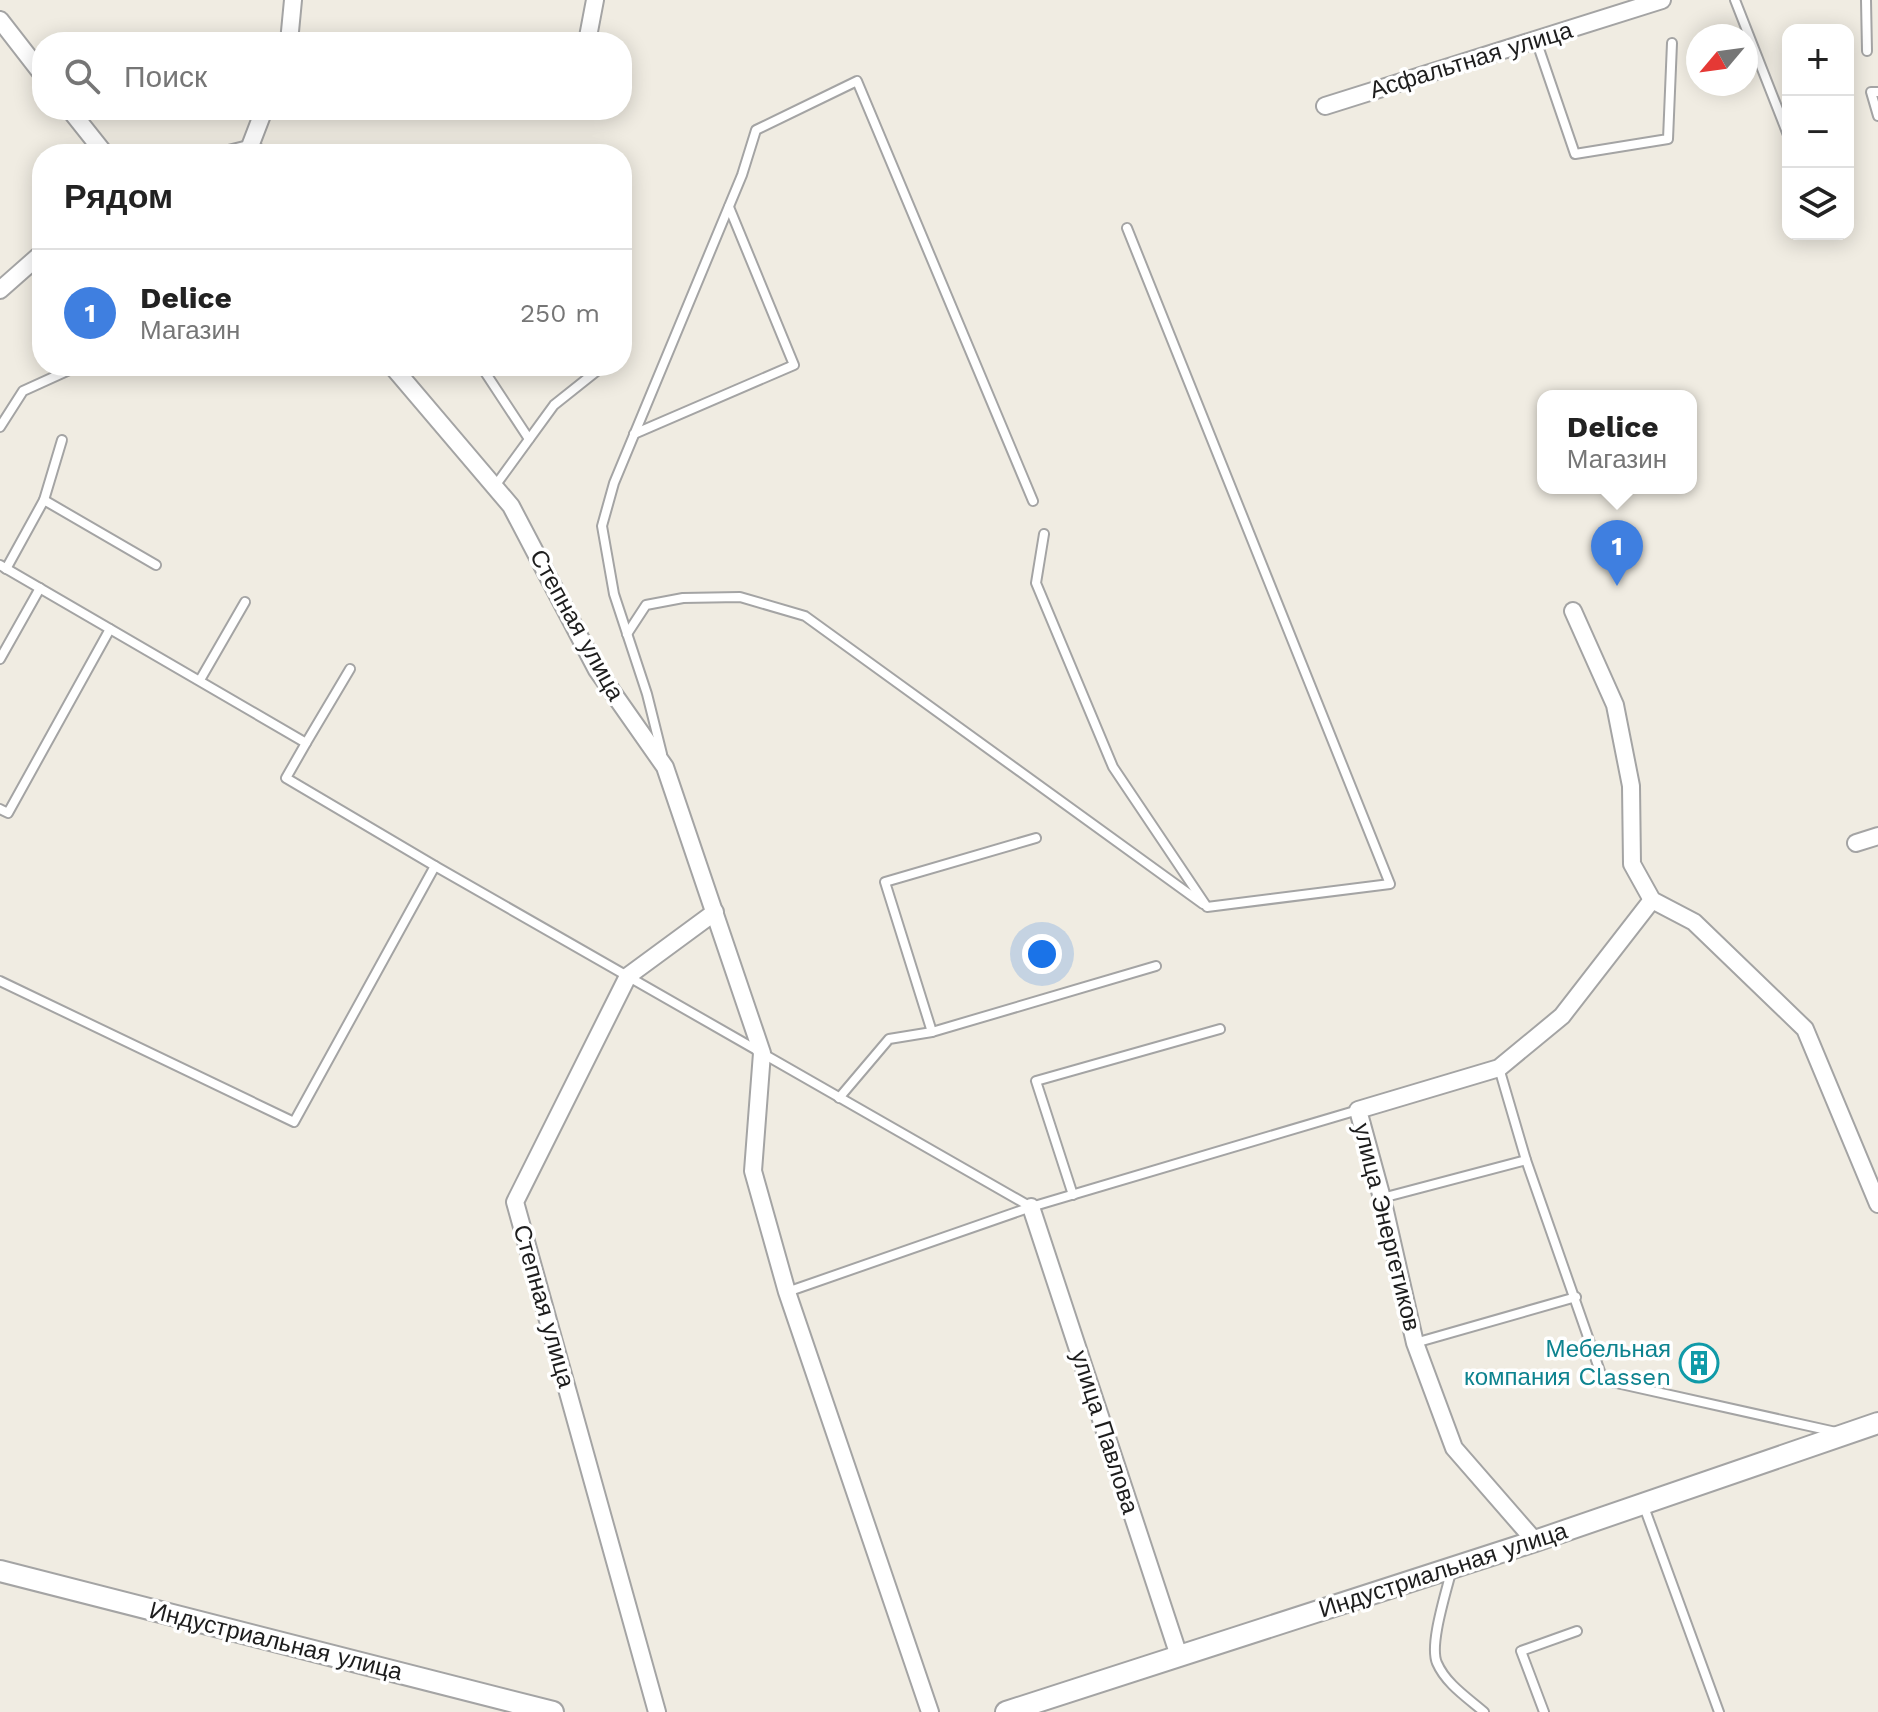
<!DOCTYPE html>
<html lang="ru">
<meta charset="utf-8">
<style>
:root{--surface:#fff;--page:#f2f2f2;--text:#222;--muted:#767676;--line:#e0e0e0;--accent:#0b8043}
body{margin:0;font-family:"Work Sans",sans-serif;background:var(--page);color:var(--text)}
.controls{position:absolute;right:24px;top:24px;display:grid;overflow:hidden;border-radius:16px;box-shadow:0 4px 20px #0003}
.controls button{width:72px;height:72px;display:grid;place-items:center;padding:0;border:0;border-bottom:2px solid var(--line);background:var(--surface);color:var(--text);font:40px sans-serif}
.compass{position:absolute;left:1686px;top:24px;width:72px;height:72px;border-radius:50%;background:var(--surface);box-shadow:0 4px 20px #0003;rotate:241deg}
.you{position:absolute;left:1042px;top:954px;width:28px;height:28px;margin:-20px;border:6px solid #fff;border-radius:50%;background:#1a73e8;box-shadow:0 0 0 12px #1a73e833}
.badge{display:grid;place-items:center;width:52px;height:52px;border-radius:50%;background:var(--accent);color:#fff;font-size:26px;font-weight:700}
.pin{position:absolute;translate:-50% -66px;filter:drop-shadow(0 2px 4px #0008)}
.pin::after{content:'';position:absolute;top:42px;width:28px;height:24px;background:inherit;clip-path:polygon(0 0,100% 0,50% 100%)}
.popup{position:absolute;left:1537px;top:390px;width:160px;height:104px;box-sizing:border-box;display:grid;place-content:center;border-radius:16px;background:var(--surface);filter:drop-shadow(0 2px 6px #0005);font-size:26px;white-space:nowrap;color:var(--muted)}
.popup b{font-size:30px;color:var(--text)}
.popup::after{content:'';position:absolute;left:50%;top:100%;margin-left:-16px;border:16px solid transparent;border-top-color:var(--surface)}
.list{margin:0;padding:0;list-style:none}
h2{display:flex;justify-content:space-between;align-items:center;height:104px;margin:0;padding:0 32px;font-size:34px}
h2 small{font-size:26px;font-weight:400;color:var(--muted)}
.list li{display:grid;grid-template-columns:52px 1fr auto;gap:24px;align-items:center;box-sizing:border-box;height:128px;padding:0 32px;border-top:2px solid var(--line)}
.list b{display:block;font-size:30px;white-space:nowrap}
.list p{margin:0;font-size:26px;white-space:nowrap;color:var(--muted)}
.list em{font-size:26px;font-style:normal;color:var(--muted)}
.icon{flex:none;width:44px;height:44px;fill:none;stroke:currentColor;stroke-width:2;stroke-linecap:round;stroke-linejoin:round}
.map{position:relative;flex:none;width:1878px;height:1712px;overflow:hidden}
.search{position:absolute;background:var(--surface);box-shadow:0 4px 20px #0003;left:32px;top:32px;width:600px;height:88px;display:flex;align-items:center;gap:20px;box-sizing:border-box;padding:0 28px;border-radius:32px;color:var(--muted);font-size:30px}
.panel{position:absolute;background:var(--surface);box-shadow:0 4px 20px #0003;left:32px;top:144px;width:600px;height:232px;border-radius:32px}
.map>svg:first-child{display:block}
</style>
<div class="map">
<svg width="1878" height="1712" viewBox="0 0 1878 1712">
<rect width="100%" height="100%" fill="#f0ece2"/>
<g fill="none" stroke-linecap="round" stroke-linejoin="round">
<defs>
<g id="service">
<polyline points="1735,0 1788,135"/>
<polyline points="1866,0 1867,51"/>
<polyline points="1536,40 1575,154 1668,139 1672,43"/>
<polyline points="1878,92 1871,92 1878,116"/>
<polyline points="481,366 529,439"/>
<polyline points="0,427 23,391 78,366"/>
<polyline points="634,434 794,365 729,207"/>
<polyline points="495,486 554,405 603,366"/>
<polyline points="44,500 62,440"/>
<polyline points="1044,534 1036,583 1113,767 1207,907 1390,884 1127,228"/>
<polyline points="0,565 306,743 286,778 435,866"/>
<polyline points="6,569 44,500 156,565"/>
<polyline points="627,634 646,605 683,598 740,597 805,616 1203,904"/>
<polyline points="0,659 40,588"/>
<polyline points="200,680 245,602"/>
<polyline points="306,743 350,669"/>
<polyline points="662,754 647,694 614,594 602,526 614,483 742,175 756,130 857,81 1033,501"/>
<polyline points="0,809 8,813 110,629"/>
<polyline points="0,981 294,1122 435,866 1031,1207"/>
<polyline points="932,1032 885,882 1036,838"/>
<polyline points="1499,1068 1526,1160 1603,1380 1836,1432"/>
<polyline points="839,1098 889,1039 932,1032 1156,966"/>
<polyline points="1073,1195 1036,1081 1220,1029"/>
<polyline points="1382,1198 1526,1160"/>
<polyline points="787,1292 1031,1207 1358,1110"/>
<polyline points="1415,1343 1576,1297"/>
<polyline points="1643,1504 1719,1712"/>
<path d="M1451,1572C1446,1593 1429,1645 1437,1663C1446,1684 1468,1698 1484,1712"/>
<polyline points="1544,1712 1521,1651 1577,1631"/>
</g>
<g id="minor">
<polyline points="0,20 42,74"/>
<polyline points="289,42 293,0"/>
<polyline points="587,42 595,0"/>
<polyline points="1325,106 1662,0"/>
<polyline points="70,110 105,154"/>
<polyline points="229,154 249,149 259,153"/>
<polyline points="251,154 249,149 264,110"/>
<polyline points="0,290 42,253"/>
<polyline points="392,366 511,506 597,670 665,767 762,1053 753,1171 787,1292 930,1712"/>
<polyline points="1573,611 1615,705 1631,786 1632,864 1652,900 1694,922 1805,1029 1878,1204"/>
<polyline points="1856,843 1878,836"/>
<polyline points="1031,1207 1179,1656"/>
<polyline points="1535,1541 1454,1448 1415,1343 1382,1198 1358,1110 1499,1068 1562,1016 1652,900"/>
<polyline points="657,1712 515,1202 628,976 715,912"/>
</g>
<g id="tertiary">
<polyline points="0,1571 553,1712"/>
<polyline points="1006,1712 1535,1541 1878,1423"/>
</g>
</defs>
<use href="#service" stroke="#a4a4a4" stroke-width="12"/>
<use href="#minor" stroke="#a4a4a4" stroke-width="20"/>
<use href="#tertiary" stroke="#a4a4a4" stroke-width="24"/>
<use href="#service" stroke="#fff" stroke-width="8"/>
<use href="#minor" stroke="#fff" stroke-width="16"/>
<use href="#tertiary" stroke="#fff" stroke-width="20"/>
</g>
<defs>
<symbol id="building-ring" viewBox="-11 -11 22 22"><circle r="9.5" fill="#fff" stroke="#0f9aa8" stroke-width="1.5"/><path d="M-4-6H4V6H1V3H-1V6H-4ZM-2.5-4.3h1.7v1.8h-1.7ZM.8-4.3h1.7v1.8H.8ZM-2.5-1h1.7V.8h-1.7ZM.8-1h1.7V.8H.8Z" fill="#0f9aa8"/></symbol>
</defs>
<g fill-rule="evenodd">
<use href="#building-ring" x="1677" y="1341" width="44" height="44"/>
</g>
<g text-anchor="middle" stroke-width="7" stroke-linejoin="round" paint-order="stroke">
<g font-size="24" fill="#1d1d1d" stroke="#fff">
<text transform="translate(1471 60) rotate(-17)" y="8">Асфальтная улица</text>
<text transform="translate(577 625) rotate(61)" y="8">Степная улица</text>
<text transform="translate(1387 1227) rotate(76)" y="8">улица Энергетиков</text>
<text transform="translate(544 1306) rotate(74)" y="8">Степная улица</text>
<text transform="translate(1105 1432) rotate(72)" y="8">улица Павлова</text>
<text transform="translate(1443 1570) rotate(-18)" y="8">Индустриальная улица</text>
<text transform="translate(276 1641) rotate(14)" y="8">Индустриальная улица</text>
</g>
<g font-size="24" fill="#0d838f" stroke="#fff" text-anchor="end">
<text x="1671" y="1357">Мебельная<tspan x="1671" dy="28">компания Сlassen</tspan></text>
</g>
</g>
</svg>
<div class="controls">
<button>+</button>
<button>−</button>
<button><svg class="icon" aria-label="layers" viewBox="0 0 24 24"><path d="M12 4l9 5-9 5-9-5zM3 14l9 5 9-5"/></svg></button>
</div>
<svg class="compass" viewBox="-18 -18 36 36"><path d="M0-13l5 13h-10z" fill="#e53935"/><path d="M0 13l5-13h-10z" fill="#767676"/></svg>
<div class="you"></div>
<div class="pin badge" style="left:1617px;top:586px;background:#3f7fe0">1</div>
<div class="popup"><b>Delice</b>Магазин</div>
<div class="search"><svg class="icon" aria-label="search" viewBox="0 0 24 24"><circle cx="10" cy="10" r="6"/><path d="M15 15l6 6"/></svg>Поиск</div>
<section class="panel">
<h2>Рядом<small></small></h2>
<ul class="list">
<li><span class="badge" style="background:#3f7fe0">1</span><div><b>Delice</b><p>Магазин</p></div><em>250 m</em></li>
</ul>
</section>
</div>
